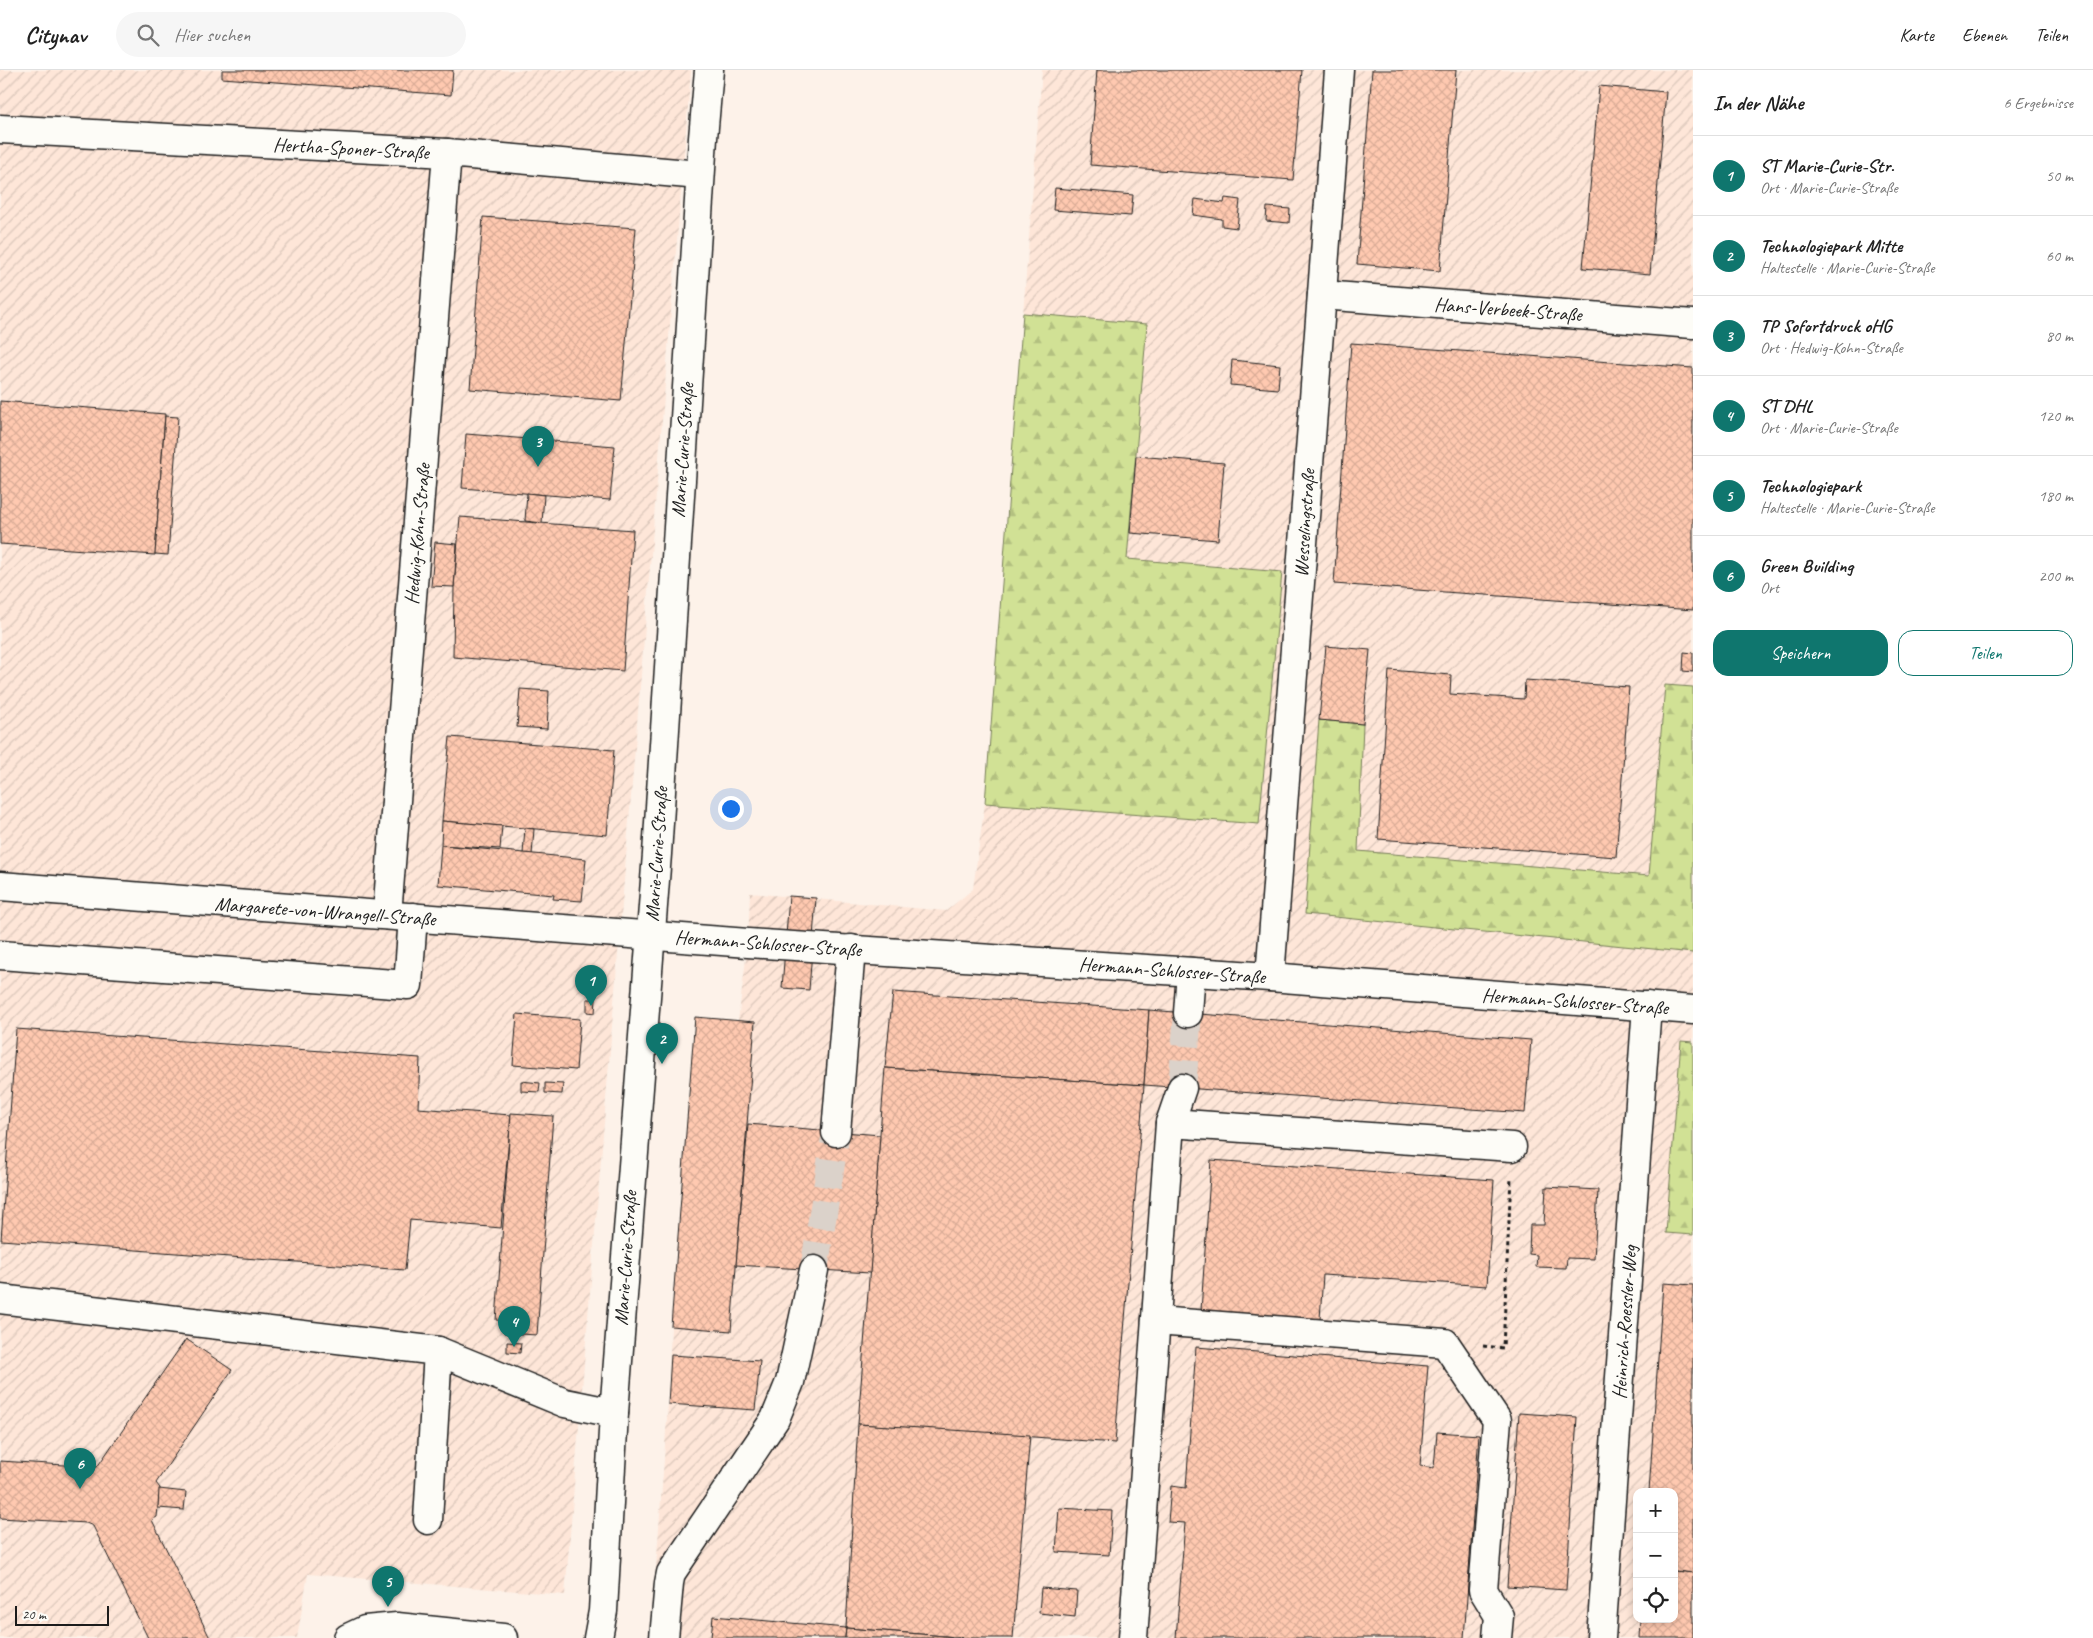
<!DOCTYPE html>
<html lang="de">
<meta charset="utf-8">
<style>
:root{--surface:#fff;--page:#f6f6f6;--text:#222;--muted:#767676;--line:#e0e0e0;--accent:#0f766e}
body{margin:0;font-family:Caveat,sans-serif;background:var(--page);color:var(--text)}
.controls{position:absolute;right:15px;bottom:15px;display:grid;overflow:hidden;border-radius:10px;box-shadow:0 2px 8px #0003}
.controls button{width:45px;height:45px;display:grid;place-items:center;padding:0;border:0;border-bottom:1px solid var(--line);background:var(--surface);color:var(--text);font:25px sans-serif}
.scale{position:absolute;left:15px;bottom:12px;width:94px;box-sizing:border-box;padding-left:5px;border:2px solid #1c1c1c;border-top:0;font-size:14px;line-height:18px;white-space:nowrap;color:#1c1c1c;-webkit-text-stroke:4px #fdfcf7;paint-order:stroke}
.you{position:absolute;left:730px;top:738px;width:18px;height:18px;margin:-12px;border:4px solid #fff;border-radius:50%;background:#1a73e8;box-shadow:0 0 0 8px #1a73e833}
.badge{display:grid;place-items:center;width:32px;height:32px;border-radius:50%;background:var(--accent);color:#fff;font-size:16px;font-weight:700}
.pin{position:absolute;translate:-50% -41px;filter:drop-shadow(0 1px 2px #0008)}
.pin::after{content:'';position:absolute;top:26px;width:18px;height:15px;background:inherit;clip-path:polygon(0 0,100% 0,50% 100%)}
.list{margin:0;padding:0;list-style:none}
h2{display:flex;justify-content:space-between;align-items:center;height:65px;margin:0;padding:0 20px;font-size:21px}
h2 small{font-size:16px;font-weight:400;color:var(--muted)}
.list li{display:grid;grid-template-columns:32px 1fr auto;gap:15px;align-items:center;box-sizing:border-box;height:80px;padding:0 20px;border-top:1px solid var(--line)}
.list b{display:block;font-size:19px;white-space:nowrap}
.list p{margin:0;font-size:16px;white-space:nowrap;color:var(--muted)}
.list em{font-size:16px;font-style:normal;color:var(--muted)}
.actions{display:flex;gap:10px;padding:15px 20px}
.actions a{flex:1;padding:11px 0;border:1px solid var(--accent);border-radius:15px;text-align:center;font-size:18px;color:var(--accent)}
.actions .main{background:var(--accent);color:#fff}
.icon{flex:none;width:28px;height:28px;fill:none;stroke:currentColor;stroke-width:2;stroke-linecap:round;stroke-linejoin:round}
.map{position:relative;flex:none;width:1693px;height:1568px;overflow:hidden}
header{display:flex;align-items:center;gap:30px;box-sizing:border-box;height:70px;padding:0 25px;background:var(--surface);border-bottom:1px solid var(--line)}
header strong{font-size:24px}
nav{display:flex;gap:28px;margin-inline-start:auto;font-size:18px}
.search{width:350px;height:45px;background:var(--page);display:flex;align-items:center;gap:12px;box-sizing:border-box;padding:0 18px;border-radius:28px;color:var(--muted);font-size:19px}
main{display:flex}
aside{flex:1;background:var(--surface)}
.map>svg:first-child{display:block}
</style>
<header>
<strong>Citynav</strong>
<div class="search"><svg class="icon" aria-label="search" viewBox="0 0 24 24"><circle cx="10" cy="10" r="6"/><path d="M15 15l6 6"/></svg>Hier suchen</div>
<nav><a>Karte</a><a>Ebenen</a><a>Teilen</a></nav>
</header>
<main>
<div class="map">
<svg width="1693" height="1568" viewBox="0 0 1693 1568">
<defs>
<pattern id="industrial-furrows" width="10" height="10" patternUnits="userSpaceOnUse" patternTransform="scale(1.25)"><rect width="10" height="10" fill="#fee6d8"/><path d="M-1 1l2-2M0 10L10 0M9 11l2-2" fill="none" stroke="#d9c5b9"/></pattern>
<pattern id="forest-firs" width="22" height="20" patternUnits="userSpaceOnUse" patternTransform="scale(1.25)"><rect width="22" height="20" fill="#d1e195"/><path d="M5 1l3.5 6h-7zM16 11l3.5 6h-7z" fill="#b3c080"/></pattern>
<pattern id="building-cross-hatch" width="8" height="8" patternUnits="userSpaceOnUse" patternTransform="scale(1.25)"><rect width="8" height="8" fill="#ffc9b0"/><path d="M0 0l8 8M0 8l8-8" fill="none" stroke="#daac97"/></pattern>
</defs>
<rect width="100%" height="100%" fill="#fdf2e9"/>
<filter id="ink" filterUnits="userSpaceOnUse"><feTurbulence type="fractalNoise" baseFrequency=".02" numOctaves="2"/><feDisplacementMap in="SourceGraphic" scale="10" xChannelSelector="R" yChannelSelector="G"/><feConvolveMatrix kernelMatrix="1 2 1 2 8 2 1 2 1" color-interpolation-filters="sRGB"/></filter>
<g filter="url(#ink)">
<g fill="url(#industrial-furrows)" fill-rule="evenodd">
<polygon points="0,0 691,0 565,1525 308,1504 297,1568 0,1568"/>
<path d="M1042,0H1693V1568H651L668,1334L671,1256L695,947L738,951L748,873L750,823L946,841L973,819L985,733ZM1637,1422H1674V1549H1637Z"/>
</g>
<g fill="url(#forest-firs)" stroke="#767e58">
<polygon points="1023,243 1147,254 1127,489 1282,502 1259,754 985,733"/>
<polygon points="1665,615 1693,617 1693,883 1305,844 1319,650 1363,654 1358,781 1649,806"/>
<polygon points="1681,971 1693,972 1693,1165 1666,1163"/>
</g>
<g fill="url(#building-cross-hatch)" stroke="#1c1c1c">
<polygon points="222,0 453,0 451,25 222,8"/>
<polygon points="1097,0 1302,0 1293,110 1090,95"/>
<polygon points="1372,0 1456,0 1440,201 1357,194"/>
<polygon points="1599,16 1666,22 1650,204 1583,198"/>
<polygon points="1055,118 1133,125 1131,146 1053,140"/>
<polygon points="1225,128 1240,130 1237,158 1222,156 1222,149 1193,145 1195,129 1224,133"/>
<polygon points="1267,137 1290,139 1289,153 1266,151"/>
<polygon points="483,147 636,158 621,331 470,319"/>
<polygon points="1351,273 1693,298 1693,540 1334,514"/>
<polygon points="1232,290 1280,295 1278,319 1230,315"/>
<polygon points="0,331 165,344 155,485 0,474"/>
<polygon points="165,346 178,347 168,485 155,484"/>
<polygon points="466,364 615,376 610,430 462,418"/>
<polygon points="1136,386 1224,393 1218,470 1130,463"/>
<polygon points="527,423 544,425 542,453 525,451"/>
<polygon points="460,447 633,460 623,601 453,587 454,517"/>
<polygon points="435,472 457,474 454,517 431,516"/>
<polygon points="1326,576 1370,580 1363,654 1319,650"/>
<polygon points="1684,582 1693,583 1693,602 1683,601"/>
<polygon points="1389,600 1451,605 1450,624 1524,629 1525,610 1629,617 1616,787 1378,769"/>
<polygon points="520,619 549,621 547,659 517,657"/>
<polygon points="450,667 614,680 607,765 442,751"/>
<polygon points="442,751 502,756 500,779 441,775"/>
<polygon points="525,758 534,759 532,785 523,784"/>
<polygon points="441,775 586,789 582,831 553,829 554,825 438,815"/>
<polygon points="789,826 816,828 809,920 782,918"/>
<polygon points="893,922 1149,940 1144,1015 885,998"/>
<polygon points="587,929 596,929 595,943 587,942"/>
<polygon points="1149,940 1531,970 1525,1043 1144,1015"/>
<polygon points="517,944 580,949 576,1000 513,995"/>
<polygon points="695,947 755,952 731,1261 671,1256"/>
<polygon points="16,959 420,988 418,1038 511,1045 501,1158 410,1150 405,1200 1,1170"/>
<polygon points="885,998 1144,1015 1115,1373 858,1354"/>
<polygon points="521,1011 540,1013 539,1022 521,1021"/>
<polygon points="545,1013 563,1014 562,1024 545,1023"/>
<polygon points="511,1043 553,1046 537,1265 504,1263 505,1251 496,1250"/>
<polygon points="748,1054 880,1065 870,1203 736,1195"/>
<polygon points="1211,1090 1494,1110 1487,1216 1323,1205 1320,1249 1201,1241"/>
<polygon points="1546,1117 1598,1120 1594,1189 1567,1188 1566,1198 1536,1197 1537,1185 1529,1184 1530,1155 1544,1155"/>
<polygon points="1663,1213 1693,1215 1693,1503 1674,1501 1674,1422 1649,1422"/>
<polygon points="186,1269 232,1300 156,1413 160,1418 157,1447 152,1450 210,1568 148,1568 93,1456 86,1453 0,1448 0,1391 97,1397"/>
<polygon points="507,1272 521,1273 520,1283 507,1282"/>
<polygon points="1196,1277 1428,1296 1420,1396 1434,1398 1437,1362 1479,1365 1464,1568 1176,1568 1185,1453 1168,1452 1171,1416 1186,1418"/>
<polygon points="671,1285 760,1291 755,1340 668,1334"/>
<polygon points="1519,1343 1577,1347 1566,1520 1507,1516"/>
<polygon points="858,1354 1030,1365 1013,1568 969,1568 846,1558"/>
<polygon points="159,1419 186,1422 184,1440 158,1438"/>
<polygon points="1059,1438 1112,1441 1109,1485 1056,1482"/>
<polygon points="1674,1501 1693,1503 1693,1568 1639,1568 1640,1549 1674,1549"/>
<polygon points="1041,1518 1077,1521 1075,1547 1039,1543"/>
<polygon points="713,1546 846,1558 845,1568 711,1568"/>
<polygon points="846,1558 969,1568 845,1568"/>
</g>
<g fill="none" stroke-linecap="round" stroke-linejoin="round">
<g stroke="#dbd2ca" stroke-width="28" stroke-dasharray="28 14" stroke-linecap="butt">
<polyline points="1182,1018 1188,943"/>
<polyline points="814,1200 836,1062"/>
</g>
<defs>
<g id="minor">
<polyline points="0,59 447,83 700,105"/>
<polyline points="1322,225 1693,254"/>
<polyline points="0,816 748,873 1270,907 1693,940"/>
<polyline points="387,845 447,83"/>
<polyline points="0,885 408,915 413,847"/>
<polyline points="1270,907 1339,0"/>
<polyline points="1188,943 1191,902"/>
<polyline points="1170,1053 1512,1077"/>
<polyline points="836,1062 851,879"/>
<polyline points="0,1229 438,1281 428,1450"/>
<polyline points="1156,1251 1445,1273 1497,1350 1483,1520 1499,1546 1497,1568"/>
<polyline points="438,1281 565,1333 614,1343"/>
<polyline points="348,1568 365,1560 397,1557 503,1568"/>
<polyline points="598,1568 603,1541 614,1343 657,784 703,68 709,0"/>
<polyline points="664,1568 669,1513 671,1503 775,1349 790,1312 814,1200"/>
<polyline points="1133,1568 1170,1053 1182,1018"/>
<polyline points="1601,1568 1647,936"/>
</g>
</defs>
<use href="#minor" stroke="#1c1c1c" stroke-width="31"/>
<polyline stroke="#1c1c1c" stroke-width="3" stroke-dasharray="4 4" stroke-linecap="butt" points="1483,1276 1503,1278 1511,1107"/>
<use href="#minor" stroke="#fdfcf7" stroke-width="28"/>
</g>
</g>
<g text-anchor="middle" stroke-width="4" stroke-linejoin="round" paint-order="stroke">
<g font-size="20" fill="#1c1c1c" stroke="#fdfcf7">
<text transform="translate(351 78) rotate(3)" y="7">Hertha-Sponer-Straße</text>
<text transform="translate(1508 239) rotate(4)" y="7">Hans-Verbeek-Straße</text>
<text transform="translate(682 380) rotate(-86)" y="7">Marie-Curie-Straße</text>
<text transform="translate(1304 453) rotate(-86)" y="7">Wesselingstraße</text>
<text transform="translate(417 464) rotate(-85)" y="7">Hedwig-Kohn-Straße</text>
<text transform="translate(656 784) rotate(-86)" y="7">Marie-Curie-Straße</text>
<text transform="translate(325 841) rotate(4)" y="7">Margarete-von-Wrangell-Straße</text>
<text transform="translate(768 873) rotate(4)" y="7">Hermann-Schlosser-Straße</text>
<text transform="translate(1172 900) rotate(4)" y="7">Hermann-Schlosser-Straße</text>
<text transform="translate(1575 931) rotate(4)" y="7">Hermann-Schlosser-Straße</text>
<text transform="translate(625 1188) rotate(-86)" y="7">Marie-Curie-Straße</text>
<text transform="translate(1624 1252) rotate(-86)" y="7">Heinrich-Roessler-Weg</text>
</g>
</g>
</svg>
<div class="controls">
<button>+</button>
<button>−</button>
<button><svg class="icon" aria-label="locate" viewBox="0 0 24 24"><circle cx="12" cy="12" r="6"/><path d="M12 2v4M12 18v4M2 12h4M18 12h4"/></svg></button>
</div>
<div class="scale">20 m</div>
<div class="you"></div>
<div class="pin badge" style="left:591px;top:936px">1</div>
<div class="pin badge" style="left:662px;top:994px">2</div>
<div class="pin badge" style="left:538px;top:397px">3</div>
<div class="pin badge" style="left:514px;top:1277px">4</div>
<div class="pin badge" style="left:388px;top:1537px">5</div>
<div class="pin badge" style="left:80px;top:1419px">6</div>
</div>
<aside>
<h2>In der Nähe<small>6 Ergebnisse</small></h2>
<ul class="list">
<li><span class="badge">1</span><div><b>ST Marie-Curie-Str.</b><p>Ort · Marie-Curie-Straße</p></div><em>50 m</em></li>
<li><span class="badge">2</span><div><b>Technologiepark Mitte</b><p>Haltestelle · Marie-Curie-Straße</p></div><em>60 m</em></li>
<li><span class="badge">3</span><div><b>TP Sofortdruck oHG</b><p>Ort · Hedwig-Kohn-Straße</p></div><em>80 m</em></li>
<li><span class="badge">4</span><div><b>ST DHL</b><p>Ort · Marie-Curie-Straße</p></div><em>120 m</em></li>
<li><span class="badge">5</span><div><b>Technologiepark</b><p>Haltestelle · Marie-Curie-Straße</p></div><em>180 m</em></li>
<li><span class="badge">6</span><div><b>Green Building</b><p>Ort</p></div><em>200 m</em></li>
</ul>
<div class="actions"><a class="main">Speichern</a><a>Teilen</a></div>
</aside>
</main>
